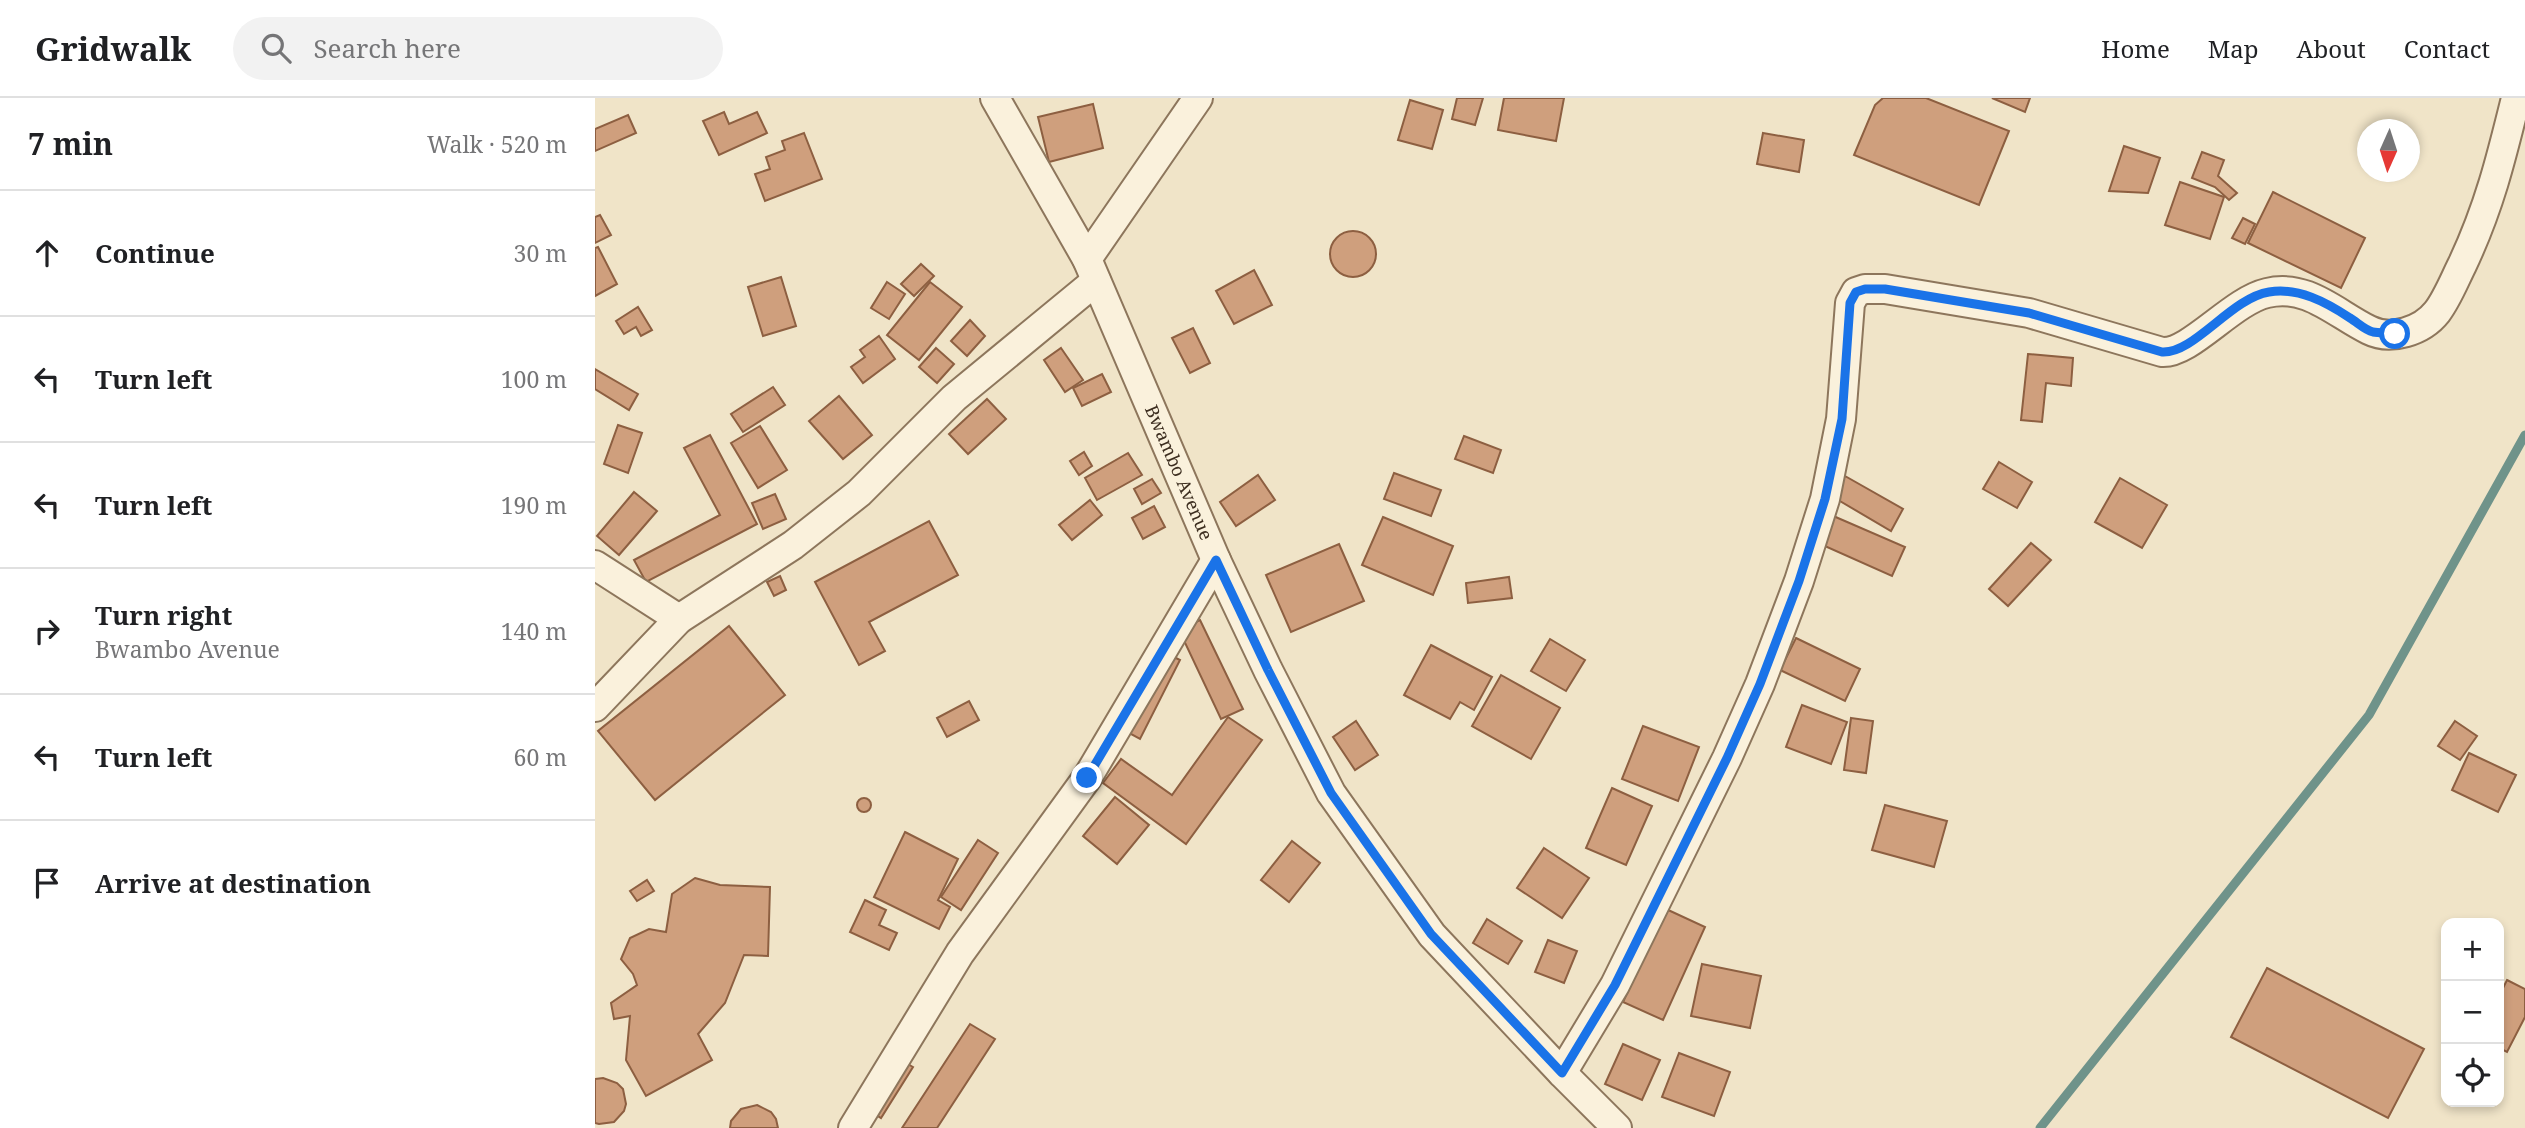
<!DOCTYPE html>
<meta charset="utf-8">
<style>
:root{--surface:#fff;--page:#f2f2f2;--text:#202124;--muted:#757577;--line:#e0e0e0}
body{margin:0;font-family:"Noto Serif",serif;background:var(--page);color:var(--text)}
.controls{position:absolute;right:21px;bottom:21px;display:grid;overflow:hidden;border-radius:14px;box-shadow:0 4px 10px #0003}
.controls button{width:63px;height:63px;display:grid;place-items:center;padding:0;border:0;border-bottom:2px solid var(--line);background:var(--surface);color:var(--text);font:35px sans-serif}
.compass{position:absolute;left:1762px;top:21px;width:63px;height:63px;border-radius:50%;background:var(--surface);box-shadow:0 4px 10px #0003;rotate:183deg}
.stop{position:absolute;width:21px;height:21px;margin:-16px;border:5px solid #1a73e8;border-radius:50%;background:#fff}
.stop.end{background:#1a73e8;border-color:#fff;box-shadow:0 2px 7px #0008}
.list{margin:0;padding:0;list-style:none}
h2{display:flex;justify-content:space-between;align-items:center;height:91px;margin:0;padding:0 28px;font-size:30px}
h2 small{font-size:23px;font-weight:400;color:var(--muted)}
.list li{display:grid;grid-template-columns:46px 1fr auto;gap:21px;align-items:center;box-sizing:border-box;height:126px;padding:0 28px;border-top:2px solid var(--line)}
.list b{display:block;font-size:26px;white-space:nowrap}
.list p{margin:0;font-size:23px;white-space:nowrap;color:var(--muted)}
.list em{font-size:23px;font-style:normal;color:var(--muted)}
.icon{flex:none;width:38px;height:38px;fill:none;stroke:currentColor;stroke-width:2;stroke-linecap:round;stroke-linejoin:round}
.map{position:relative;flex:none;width:1930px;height:1030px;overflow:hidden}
header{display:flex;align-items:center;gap:42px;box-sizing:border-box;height:98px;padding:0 35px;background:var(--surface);border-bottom:2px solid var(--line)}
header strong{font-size:33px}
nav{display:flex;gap:38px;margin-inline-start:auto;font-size:24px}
.search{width:490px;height:63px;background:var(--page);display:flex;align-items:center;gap:18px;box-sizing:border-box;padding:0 24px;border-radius:38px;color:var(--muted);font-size:26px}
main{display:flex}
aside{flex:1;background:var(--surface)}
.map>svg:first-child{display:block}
</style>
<header>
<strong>Gridwalk</strong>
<div class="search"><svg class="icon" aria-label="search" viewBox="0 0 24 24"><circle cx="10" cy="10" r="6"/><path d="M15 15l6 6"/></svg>Search here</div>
<nav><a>Home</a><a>Map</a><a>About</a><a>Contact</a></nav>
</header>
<main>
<aside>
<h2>7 min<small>Walk · 520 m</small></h2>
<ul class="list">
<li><svg class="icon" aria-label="ahead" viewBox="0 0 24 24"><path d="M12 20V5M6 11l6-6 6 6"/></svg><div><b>Continue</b></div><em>30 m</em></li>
<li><svg class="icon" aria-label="left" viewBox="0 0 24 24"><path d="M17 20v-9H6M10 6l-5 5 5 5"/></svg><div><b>Turn left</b></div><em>100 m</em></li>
<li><svg class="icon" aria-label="left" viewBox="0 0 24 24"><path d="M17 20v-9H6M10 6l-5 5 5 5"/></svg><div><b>Turn left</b></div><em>190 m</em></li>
<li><svg class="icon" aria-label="right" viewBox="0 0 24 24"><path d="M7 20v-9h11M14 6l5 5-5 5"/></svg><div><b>Turn right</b><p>Bwambo Avenue</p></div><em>140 m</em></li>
<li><svg class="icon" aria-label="left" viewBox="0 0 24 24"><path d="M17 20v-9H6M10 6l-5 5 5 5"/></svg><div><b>Turn left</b></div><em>60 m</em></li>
<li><svg class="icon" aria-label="arrive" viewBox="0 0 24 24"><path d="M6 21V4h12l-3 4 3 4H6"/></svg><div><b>Arrive at destination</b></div></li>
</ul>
</aside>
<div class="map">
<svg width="1930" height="1030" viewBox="0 0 1930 1030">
<rect width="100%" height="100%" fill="#f0e4c8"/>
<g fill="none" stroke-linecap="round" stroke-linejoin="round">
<polyline stroke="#6f938a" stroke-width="9" points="1445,1030 1774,617 1930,337"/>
</g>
<g fill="#cf9f7d" stroke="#8d5f41" stroke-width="2">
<polygon points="862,0 888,0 880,27 857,21"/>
<polygon points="909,0 969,0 961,43 903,32"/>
<polygon points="1288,0 1331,0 1414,33 1384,107 1259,57 1280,7"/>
<polygon points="1397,0 1435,0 1430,14"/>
<polygon points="815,2 848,12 837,51 803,42"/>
<polygon points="498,6 508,50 454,64 443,19"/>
<polygon points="129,14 134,26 162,14 172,35 124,57 108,23"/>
<polygon points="33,17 41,35 0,53 0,31"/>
<polygon points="209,35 227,81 170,103 160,76 175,71 171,59 190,52 187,43"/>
<polygon points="1168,35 1209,42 1204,74 1162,66"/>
<polygon points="1529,48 1565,60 1553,95 1514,93"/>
<polygon points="1607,54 1629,62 1623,78 1642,95 1634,102 1620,89 1597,80"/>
<polygon points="1585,84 1629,99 1615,141 1570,127"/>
<polygon points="1678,94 1770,140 1746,190 1653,145"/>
<polygon points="5,117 16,137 0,145 0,119"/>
<polygon points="1648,120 1660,126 1650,146 1637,140"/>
<circle cx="758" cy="156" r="23"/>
<polygon points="3,149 22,186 0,198 0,150"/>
<polygon points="326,166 339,178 319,198 306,186"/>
<polygon points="659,172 677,207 639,226 621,193"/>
<polygon points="186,179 201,228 168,238 153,189"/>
<polygon points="292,184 310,196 294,221 276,210"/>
<polygon points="335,184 367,209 324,262 292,237"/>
<polygon points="43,209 57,232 46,238 41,229 29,236 21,223"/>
<polygon points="375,222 390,238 372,258 356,243"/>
<polygon points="598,230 615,265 595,275 577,240"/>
<polygon points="284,238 300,261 268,285 256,269 270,259 265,252"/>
<polygon points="341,250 359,266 342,285 324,269"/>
<polygon points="466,250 488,282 470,294 449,262"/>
<polygon points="1433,256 1478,260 1476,288 1451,285 1447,324 1426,322"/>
<polygon points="0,271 43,296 34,312 0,291"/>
<polygon points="507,276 516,294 487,308 478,290"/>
<polygon points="178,289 190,307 148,334 136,316"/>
<polygon points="244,298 277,337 248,361 214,323"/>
<polygon points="392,301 411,321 373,356 354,336"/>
<polygon points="23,327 47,335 33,375 9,366"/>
<polygon points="165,328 192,372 163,390 136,345"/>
<polygon points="115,337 162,426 51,484 39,462 125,417 89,350"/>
<polygon points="869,338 906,352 898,375 860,361"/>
<polygon points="489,354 497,368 484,377 475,363"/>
<polygon points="533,355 547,377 502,402 490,380"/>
<polygon points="1404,364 1437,384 1422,410 1388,391"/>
<polygon points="799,375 846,392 836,418 789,401"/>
<polygon points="663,377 680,402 641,428 625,404"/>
<polygon points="1250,378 1308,411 1296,433 1238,399"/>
<polygon points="1525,380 1572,407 1547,450 1500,424"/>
<polygon points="557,381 566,395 547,406 539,391"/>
<polygon points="39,394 62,413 24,457 2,438"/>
<polygon points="180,396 191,421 168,431 157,405"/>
<polygon points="495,402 507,417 477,442 464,427"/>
<polygon points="559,408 570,429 548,441 537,420"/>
<polygon points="1236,417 1310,449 1297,478 1223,445"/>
<polygon points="788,419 858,448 838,497 767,467"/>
<polygon points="334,423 363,477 274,524 290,553 264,567 220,484"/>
<polygon points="1436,445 1456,462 1413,508 1394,491"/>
<polygon points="744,446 769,503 696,534 671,477"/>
<polygon points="185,478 191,492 179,498 172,484"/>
<polygon points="914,479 917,500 873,505 871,485"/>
<polygon points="605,522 648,611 626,621 584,532"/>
<polygon points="134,528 190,597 60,702 3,633"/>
<polygon points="1201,540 1265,571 1250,603 1185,572"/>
<polygon points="955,541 990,562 971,593 936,573"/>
<polygon points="836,547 897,579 879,612 865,604 855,621 809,597"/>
<polygon points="565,552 585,562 545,641 525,630"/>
<polygon points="906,577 965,610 936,661 877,628"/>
<polygon points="374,603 384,622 352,639 342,620"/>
<polygon points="1207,607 1252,624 1236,666 1191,649"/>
<polygon points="633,619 667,642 591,746 508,685 526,661 577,697"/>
<polygon points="1256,620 1278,623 1271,675 1249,672"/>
<polygon points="761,623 783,657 760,672 738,639"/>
<polygon points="1860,623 1882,638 1865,662 1843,648"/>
<polygon points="1048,628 1104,649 1083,703 1027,681"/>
<polygon points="1874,655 1921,677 1903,714 1857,692"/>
<polygon points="1017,690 1057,708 1031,767 991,750"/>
<polygon points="520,699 554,727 522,766 488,738"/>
<circle cx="269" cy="707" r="7"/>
<polygon points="1290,707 1352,723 1339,769 1277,752"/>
<polygon points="310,734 363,761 343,802 355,809 344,831 279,799"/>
<polygon points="383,742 403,755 366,812 346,799"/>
<polygon points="697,743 725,765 694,804 666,782"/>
<polygon points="949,750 994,780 967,820 922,790"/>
<polygon points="100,780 125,787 175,789 173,858 149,857 130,905 103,936 117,962 51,998 31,962 35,918 19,921 16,905 42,887 38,876 26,861 35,840 54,831 71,834 77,796"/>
<polygon points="52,782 59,793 42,803 35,793"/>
<polygon points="270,802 291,812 284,827 302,835 294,852 255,834"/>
<polygon points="1071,811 1110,829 1068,922 1028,904"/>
<polygon points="892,821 927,843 913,866 878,845"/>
<polygon points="953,842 982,853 969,885 940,874"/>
<polygon points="1107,866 1166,878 1155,930 1096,918"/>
<polygon points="1672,870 1829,951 1793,1020 1636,939"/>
<polygon points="1912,882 1930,891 1930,919 1912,954 1904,950 1904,898"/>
<polygon points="375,926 400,941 342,1030 307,1030"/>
<polygon points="1028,946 1065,962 1047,1002 1010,986"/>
<polygon points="1084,955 1135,974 1119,1018 1067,999"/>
<polygon points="304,961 318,969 286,1020 272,1011"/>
<polygon points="8,980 22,985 28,991 31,1006 29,1013 19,1024 4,1026 0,1025 0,981"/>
<polygon points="162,1007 176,1014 181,1021 183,1030 135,1030 136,1023 146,1011"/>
</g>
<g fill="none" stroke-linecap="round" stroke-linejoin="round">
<defs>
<g id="street">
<path id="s1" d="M400,0L492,161L621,462L673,572L736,695L837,837L967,975L1022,1030"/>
<polyline points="492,161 603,0"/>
<polyline points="0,467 84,521"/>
<polyline points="0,609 84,521 198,447 264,395 359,300 501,183"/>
<path d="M967,975L1020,887L1132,660L1165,586L1204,483L1230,401L1246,321L1255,205L1261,194L1270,191H1290L1434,215L1567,254C1595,256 1637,203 1672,195C1712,185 1741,216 1774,232C1796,243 1827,233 1842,214C1852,201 1859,183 1867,167C1894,110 1906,61 1921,0"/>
<polyline points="258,1030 365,855 492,680 621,462"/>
</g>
</defs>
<use href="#street" stroke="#8d765c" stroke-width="32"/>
<use href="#street" stroke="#faf1dc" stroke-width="28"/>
</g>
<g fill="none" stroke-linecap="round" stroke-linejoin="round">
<path stroke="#1a73e8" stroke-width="9" d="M492,680L621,462L673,572L736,695L836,836L967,975L1020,887L1132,660L1165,586L1204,483L1230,401L1247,321L1255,205L1261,194L1270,191H1290L1434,215L1567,254C1599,256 1636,200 1674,194C1703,189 1731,204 1755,220C1762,224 1770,232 1778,234C1785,235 1793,235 1800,236"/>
</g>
<g text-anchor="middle" stroke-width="7" stroke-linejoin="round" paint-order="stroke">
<g font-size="18" fill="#3d2e20" stroke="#f7eed8">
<text dy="6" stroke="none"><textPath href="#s1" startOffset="418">Bwambo Avenue</textPath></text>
</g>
</g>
</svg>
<div class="controls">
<button>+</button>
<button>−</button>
<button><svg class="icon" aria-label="locate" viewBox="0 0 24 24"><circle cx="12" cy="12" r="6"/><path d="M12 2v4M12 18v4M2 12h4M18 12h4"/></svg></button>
</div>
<svg class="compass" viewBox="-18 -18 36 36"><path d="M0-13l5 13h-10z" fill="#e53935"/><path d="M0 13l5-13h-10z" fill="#757577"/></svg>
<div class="stop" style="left:1800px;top:236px"></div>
<div class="stop end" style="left:492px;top:680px"></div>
</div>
</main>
